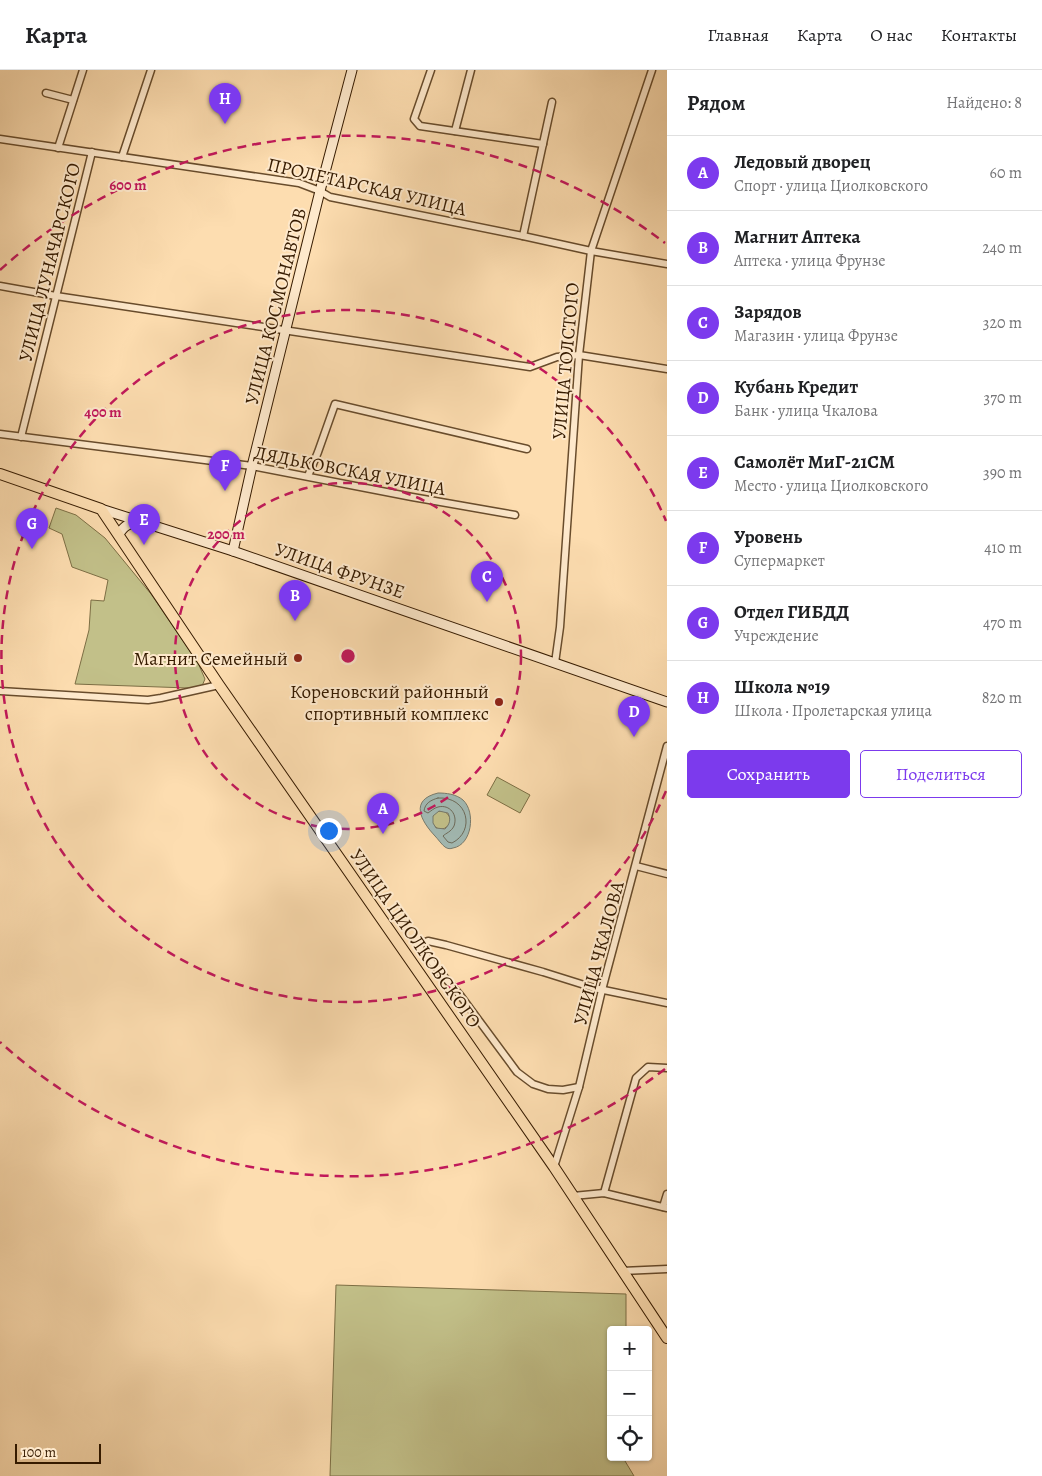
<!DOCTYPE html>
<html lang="ru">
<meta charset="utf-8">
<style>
:root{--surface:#fff;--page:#f6f6f6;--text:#202124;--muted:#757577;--line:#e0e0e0;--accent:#7c3aed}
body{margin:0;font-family:Alegreya,serif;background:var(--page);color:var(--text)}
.controls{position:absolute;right:15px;bottom:15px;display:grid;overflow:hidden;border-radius:5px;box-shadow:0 1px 4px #0004}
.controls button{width:45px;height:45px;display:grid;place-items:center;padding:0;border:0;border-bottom:1px solid var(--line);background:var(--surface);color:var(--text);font:25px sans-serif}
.scale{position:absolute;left:15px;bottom:12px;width:86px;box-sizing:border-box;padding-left:5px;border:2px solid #361b00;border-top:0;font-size:14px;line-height:18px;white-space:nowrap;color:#361b00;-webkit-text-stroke:4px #fee9cc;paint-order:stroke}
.you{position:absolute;left:328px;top:760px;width:18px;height:18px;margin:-12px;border:4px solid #fff;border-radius:50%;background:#1a73e8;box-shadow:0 0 0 8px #1a73e833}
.badge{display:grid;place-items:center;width:32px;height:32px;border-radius:50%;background:var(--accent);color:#fff;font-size:16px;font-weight:700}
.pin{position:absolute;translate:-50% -41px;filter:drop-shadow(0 1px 2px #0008)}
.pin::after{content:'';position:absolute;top:26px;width:18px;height:15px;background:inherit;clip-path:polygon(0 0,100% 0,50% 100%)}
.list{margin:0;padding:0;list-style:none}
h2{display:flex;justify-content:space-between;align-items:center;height:65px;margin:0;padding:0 20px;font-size:21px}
h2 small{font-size:16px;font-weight:400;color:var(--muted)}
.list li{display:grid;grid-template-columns:32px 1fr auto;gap:15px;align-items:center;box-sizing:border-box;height:75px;padding:0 20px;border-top:1px solid var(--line)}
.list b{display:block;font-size:19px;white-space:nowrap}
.list p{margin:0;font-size:16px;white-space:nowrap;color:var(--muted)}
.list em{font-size:16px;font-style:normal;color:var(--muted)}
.actions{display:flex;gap:10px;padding:15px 20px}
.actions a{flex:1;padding:11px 0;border:1px solid var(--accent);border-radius:5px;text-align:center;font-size:18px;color:var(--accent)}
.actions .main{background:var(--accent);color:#fff}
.icon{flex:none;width:28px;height:28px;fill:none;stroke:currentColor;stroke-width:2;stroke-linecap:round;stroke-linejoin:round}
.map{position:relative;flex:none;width:667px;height:1406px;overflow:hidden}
header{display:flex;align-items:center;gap:30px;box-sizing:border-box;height:70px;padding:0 25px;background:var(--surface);border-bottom:1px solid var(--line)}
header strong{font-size:24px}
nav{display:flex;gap:28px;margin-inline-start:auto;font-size:18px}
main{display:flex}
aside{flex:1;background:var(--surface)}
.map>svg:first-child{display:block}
</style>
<header>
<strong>Карта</strong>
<nav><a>Главная</a><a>Карта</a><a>О нас</a><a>Контакты</a></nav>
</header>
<main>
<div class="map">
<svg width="667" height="1406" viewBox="0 0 667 1406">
<rect width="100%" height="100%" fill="#fdddb0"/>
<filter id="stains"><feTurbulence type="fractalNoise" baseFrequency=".004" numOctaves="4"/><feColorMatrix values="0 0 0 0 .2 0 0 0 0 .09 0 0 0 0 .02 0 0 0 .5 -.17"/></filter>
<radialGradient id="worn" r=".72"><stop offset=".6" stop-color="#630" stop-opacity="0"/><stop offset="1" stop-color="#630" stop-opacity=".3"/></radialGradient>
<g fill="#c2c089" stroke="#7c6e44">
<polygon points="56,438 76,445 105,468 151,524 198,593 205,609 202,616 188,618 75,614 89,560 91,530 104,531 108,510 72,497 62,464 49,458"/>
<polygon points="497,707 530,725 520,743 487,725"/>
<circle cx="441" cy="750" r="9"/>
<polygon points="336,1215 626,1224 626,1260 611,1260 611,1387 625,1387 625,1391 634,1406 330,1406"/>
</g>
<path fill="#a2bab4" stroke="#777a6c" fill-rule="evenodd" d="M438,723C446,723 456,724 463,730C476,742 472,775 453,778C450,779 448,779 445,777C442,775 438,769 435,766C421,751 409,730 438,723ZM439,741L448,743C451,749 450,754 445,759L436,758L433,753V746Z"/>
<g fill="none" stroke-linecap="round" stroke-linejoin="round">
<path stroke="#6c6a5a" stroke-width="1" d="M438,728C468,726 476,761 452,773L448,772L443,766C446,763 451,762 454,756C458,745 450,734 438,737C434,738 431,741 428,743L424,741C425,733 431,730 438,728Z"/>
<defs>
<g id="street">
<polyline points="431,0 414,49 420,56 543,74"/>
<polyline points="46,23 73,30"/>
<polyline points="455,61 471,0"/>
<polyline points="0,69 299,113 320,121 330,127 523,166 591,181 667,194"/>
<polyline points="58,78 83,0"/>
<polyline points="122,87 151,0"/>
<polyline points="523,166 552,32"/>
<polyline points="0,216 56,226 530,297 557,287 579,285 667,299"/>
<polyline points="0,364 252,396 412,427 515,445"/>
<polyline points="21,367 92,82"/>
<polyline points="308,406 318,382 335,334 527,379"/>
<polyline points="555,593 560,557 579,285 591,181 652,0"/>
<polyline points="0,621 148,630 161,628 219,615"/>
<polyline points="636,796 667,804"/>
<polyline points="579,1017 563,1020 548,1019 533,1014 517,1002 460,925 420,879 421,874 428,871 446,875 543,902 594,918 667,933"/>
<polyline points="554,1097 579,1017 602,920 667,676"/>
<polyline points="604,1123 636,1008 648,997 667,998"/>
<polyline points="573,1126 604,1123 667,1138"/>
<polyline points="663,1137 667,1124"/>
<polyline points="622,1201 667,1199"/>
</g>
<g id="secondary">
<polyline points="101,439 233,481 667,632"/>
<path d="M119,464C124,456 128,453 139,453"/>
<polyline points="233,481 252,396 320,121 352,0"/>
</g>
<polyline id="primary" points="0,404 101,439 219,615 554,1097 667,1268"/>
</defs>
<use href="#street" stroke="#684c2c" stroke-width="9"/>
<use href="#secondary" stroke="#361b00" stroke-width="11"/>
<use href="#primary" stroke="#361b00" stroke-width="12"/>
<use href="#street" stroke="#fee9cc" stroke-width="6"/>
<use href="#secondary" stroke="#fee9cc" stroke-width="9"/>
<use href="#primary" stroke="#fdddb0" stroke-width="10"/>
</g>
<g fill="none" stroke="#c2185b" stroke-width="2.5" stroke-dasharray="9 6">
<circle cx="348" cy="586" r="173"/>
<path d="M666 721A346 346 0 1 1 666 451"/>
<path d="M665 999A520 520 0 0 1 0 972M0 200A520 520 0 0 1 665 173"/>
</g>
<g fill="#8f2418" stroke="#fee9cc" stroke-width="2">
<circle cx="298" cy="588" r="5"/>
<circle cx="499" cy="632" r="5"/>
</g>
<g text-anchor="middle" stroke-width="4" stroke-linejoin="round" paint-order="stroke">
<g font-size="19" fill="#361b00" stroke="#fee9cc">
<text transform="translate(367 116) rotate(13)" y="7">ПРОЛЕТАРСКАЯ УЛИЦА</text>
<text transform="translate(49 192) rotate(-76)" y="7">УЛИЦА ЛУНАЧАРСКОГО</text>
<text transform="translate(275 236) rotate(-76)" y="7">УЛИЦА КОСМОНАВТОВ</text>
<text transform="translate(565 291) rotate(-85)" y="7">УЛИЦА ТОЛСТОГО</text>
<text transform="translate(350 400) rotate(11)" y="7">ДЯДЬКОВСКАЯ УЛИЦА</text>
<text transform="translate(340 500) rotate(19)" y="7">УЛИЦА ФРУНЗЕ</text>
<text transform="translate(416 868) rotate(55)" y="7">УЛИЦА ЦИОЛКОВСКОГО</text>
<text transform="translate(598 883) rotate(-75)" y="7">УЛИЦА ЧКАЛОВА</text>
</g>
<g font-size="19" fill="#361b00" stroke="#fee9cc" text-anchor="end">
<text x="288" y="595">Магнит Семейный</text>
<text x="489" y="628">Кореновский районный<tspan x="489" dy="22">спортивный комплекс</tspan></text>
</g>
</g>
<circle cx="348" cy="586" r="8" fill="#c2185b" stroke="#fee9cc" stroke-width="2.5"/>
<g font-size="15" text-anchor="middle" font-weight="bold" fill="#c2185b" stroke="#fee9cc" stroke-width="4" stroke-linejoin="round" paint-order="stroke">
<text x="128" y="120">600 m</text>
<text x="103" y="347">400 m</text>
<text x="226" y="469">200 m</text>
</g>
<rect width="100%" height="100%" filter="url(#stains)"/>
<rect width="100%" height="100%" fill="url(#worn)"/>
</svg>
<div class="controls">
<button>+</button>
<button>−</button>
<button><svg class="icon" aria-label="locate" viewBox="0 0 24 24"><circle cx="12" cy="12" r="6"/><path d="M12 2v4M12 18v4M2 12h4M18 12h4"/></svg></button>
</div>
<div class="scale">100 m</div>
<div class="you"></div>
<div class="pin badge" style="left:383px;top:764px">A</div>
<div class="pin badge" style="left:295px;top:551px">B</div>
<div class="pin badge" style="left:487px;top:532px">C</div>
<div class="pin badge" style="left:634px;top:667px">D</div>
<div class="pin badge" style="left:144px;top:475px">E</div>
<div class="pin badge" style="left:225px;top:421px">F</div>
<div class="pin badge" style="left:32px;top:479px">G</div>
<div class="pin badge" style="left:225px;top:54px">H</div>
</div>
<aside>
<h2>Рядом<small>Найдено: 8</small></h2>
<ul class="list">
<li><span class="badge">A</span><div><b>Ледовый дворец</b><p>Спорт · улица Циолковского</p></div><em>60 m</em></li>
<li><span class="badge">B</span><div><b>Магнит Аптека</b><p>Аптека · улица Фрунзе</p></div><em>240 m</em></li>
<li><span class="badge">C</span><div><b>Зарядов</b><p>Магазин · улица Фрунзе</p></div><em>320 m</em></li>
<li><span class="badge">D</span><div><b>Кубань Кредит</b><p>Банк · улица Чкалова</p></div><em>370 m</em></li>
<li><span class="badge">E</span><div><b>Самолёт МиГ-21СМ</b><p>Место · улица Циолковского</p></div><em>390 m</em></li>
<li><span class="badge">F</span><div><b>Уровень</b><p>Супермаркет</p></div><em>410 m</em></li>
<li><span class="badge">G</span><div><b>Отдел ГИБДД</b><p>Учреждение</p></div><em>470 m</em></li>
<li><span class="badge">H</span><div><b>Школа №19</b><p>Школа · Пролетарская улица</p></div><em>820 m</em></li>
</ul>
<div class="actions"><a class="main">Сохранить</a><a>Поделиться</a></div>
</aside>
</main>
